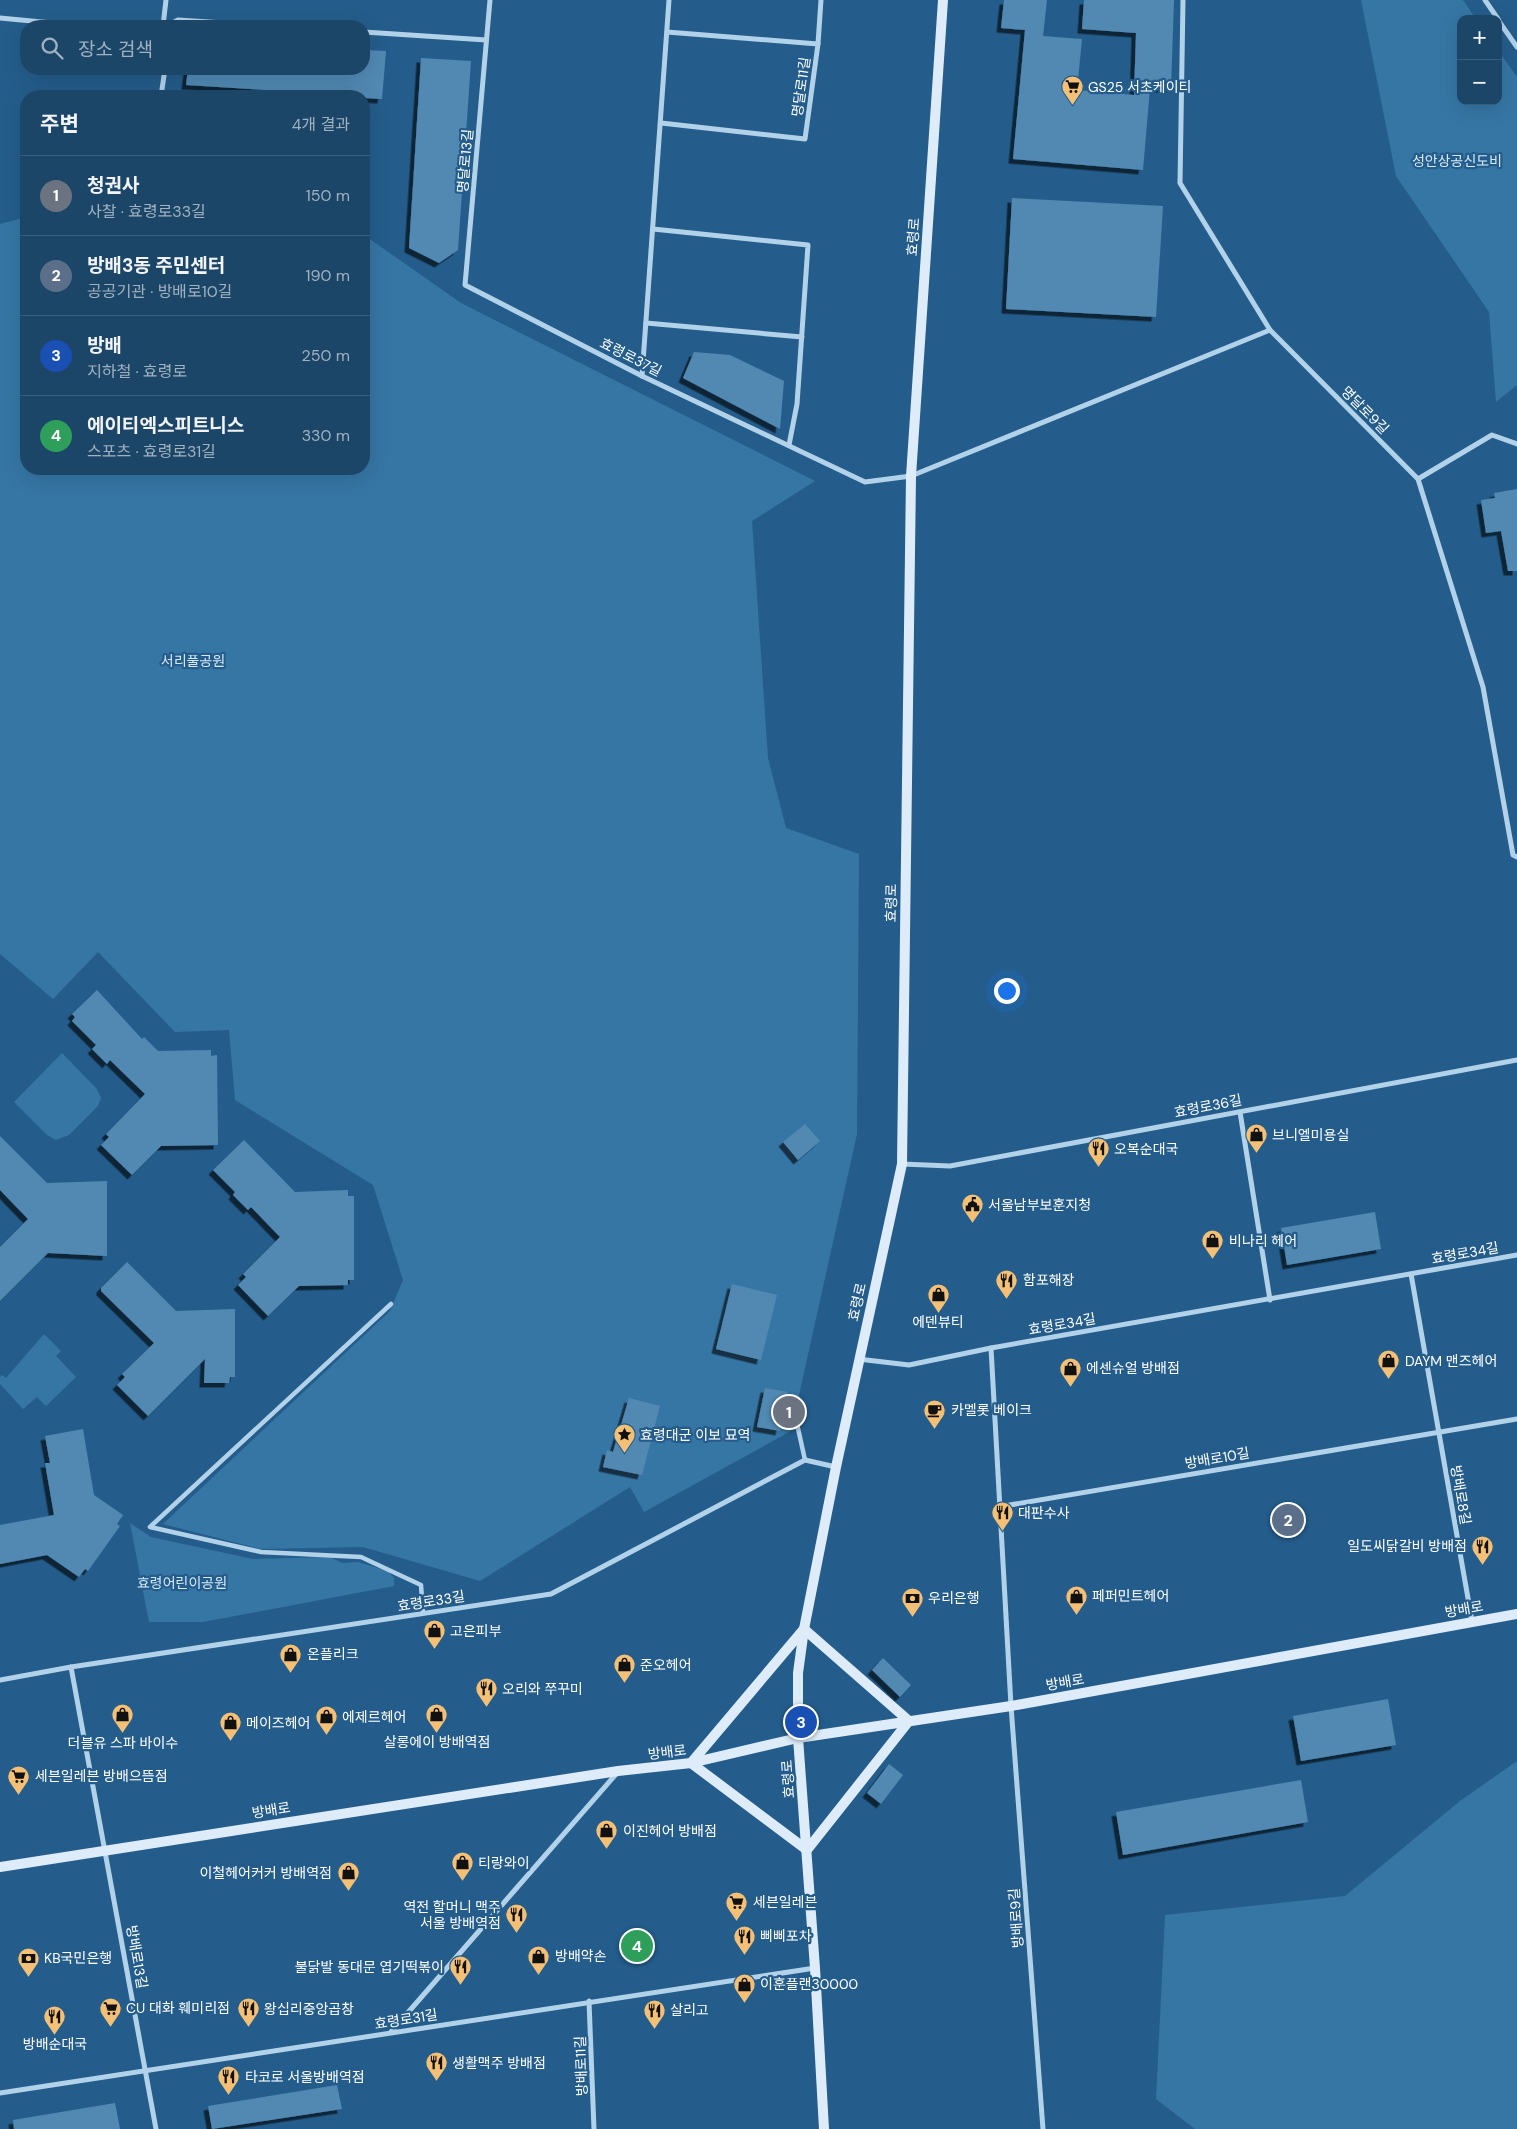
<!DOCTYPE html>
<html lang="ko">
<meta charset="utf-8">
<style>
:root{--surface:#1b4668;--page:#285071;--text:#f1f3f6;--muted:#a0b1c0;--line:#395e7c;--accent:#f4c076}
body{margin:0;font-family:"DM Sans","Noto Sans KR",sans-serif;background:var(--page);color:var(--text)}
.controls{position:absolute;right:15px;top:15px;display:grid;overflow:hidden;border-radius:10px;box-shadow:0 5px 20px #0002}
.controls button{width:45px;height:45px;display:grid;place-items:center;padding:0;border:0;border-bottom:1px solid var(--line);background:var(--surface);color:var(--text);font:25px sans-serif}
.you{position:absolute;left:1006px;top:990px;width:18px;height:18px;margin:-12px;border:4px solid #fff;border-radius:50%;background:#1a73e8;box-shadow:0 0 0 8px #1a73e833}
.badge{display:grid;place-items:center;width:32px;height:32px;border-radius:50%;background:var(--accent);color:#fff;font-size:16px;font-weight:700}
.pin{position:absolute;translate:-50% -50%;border:2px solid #fff;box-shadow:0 1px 5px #0006}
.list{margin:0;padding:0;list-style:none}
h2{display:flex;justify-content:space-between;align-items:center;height:65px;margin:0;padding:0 20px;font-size:21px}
h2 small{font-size:16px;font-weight:400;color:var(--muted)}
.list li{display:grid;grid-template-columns:32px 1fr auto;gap:15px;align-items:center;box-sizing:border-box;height:80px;padding:0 20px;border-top:1px solid var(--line)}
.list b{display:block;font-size:19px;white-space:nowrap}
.list p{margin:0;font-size:16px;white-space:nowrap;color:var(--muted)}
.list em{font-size:16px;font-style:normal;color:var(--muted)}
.icon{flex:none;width:28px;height:28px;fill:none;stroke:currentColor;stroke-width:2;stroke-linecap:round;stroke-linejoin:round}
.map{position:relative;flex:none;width:1517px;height:2129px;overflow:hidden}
.search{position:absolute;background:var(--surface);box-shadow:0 5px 20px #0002;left:20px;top:20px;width:350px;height:55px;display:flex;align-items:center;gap:12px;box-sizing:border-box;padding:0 18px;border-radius:20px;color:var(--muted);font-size:19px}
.panel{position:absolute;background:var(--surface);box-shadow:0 5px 20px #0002;left:20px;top:90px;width:350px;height:385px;border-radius:20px}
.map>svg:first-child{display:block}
</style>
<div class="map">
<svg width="1517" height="2129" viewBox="0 0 1517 2129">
<defs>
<filter id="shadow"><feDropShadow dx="-4.5" dy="4.5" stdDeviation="0" flood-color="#0009"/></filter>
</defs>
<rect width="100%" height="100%" fill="#245d8b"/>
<g fill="#3676a5">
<polygon points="1361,0 1463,0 1476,19 1461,19 1461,101 1498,101 1498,50 1517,77 1517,385 1496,402 1489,312 1396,176"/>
<polygon points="26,217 26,469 364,469 364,235 461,303 815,481 752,521 768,758 786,828 859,854 857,1134 791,1431 644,1512 630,1487 480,1581 363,1547 261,1549 163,1524 390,1311 403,1280 373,1185 235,1100 229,1030 175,1032 98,952 53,999 0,954 0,224"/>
<polygon points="62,1053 97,1089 101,1098 98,1106 69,1135 56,1140 47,1135 14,1102"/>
<polygon points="44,1334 61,1351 56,1356 76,1377 46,1406 37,1397 23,1409 0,1384 0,1377 2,1375 6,1378"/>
<polygon points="130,1523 151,1537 253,1559 330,1557 342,1563 358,1562 388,1571 394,1578 394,1586 203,1622 149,1622"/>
<polygon points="1517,1761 1517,2129 1195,2129 1156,2099 1165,1915 1345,1896 1460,1801"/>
</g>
<g fill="#5189b3" filter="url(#shadow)">
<polygon points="1004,0 1047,0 1043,36 1082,39 1077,90 1134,95 1136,33 1082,29 1084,0 1174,0 1171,88 1150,88 1143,170 1013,159 1025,30 1001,28"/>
<polygon points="364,50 386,51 382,99 364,98 364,96 186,85 188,69 364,69"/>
<polygon points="421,58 471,61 458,250 439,263 409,248"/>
<polygon points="1012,198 1163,206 1156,317 1006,309"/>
<polygon points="694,352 730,355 784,381 780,429 683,378"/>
<polygon points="1517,489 1517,571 1508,571 1501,531 1486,533 1481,500 1495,498 1494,493"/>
<polygon points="97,990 142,1039 144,1037 158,1051 211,1050 211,1056 217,1055 218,1145 161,1146 132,1175 101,1145 109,1137 106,1134 145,1094 110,1060 107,1064 92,1049 96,1045 72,1021 75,1017 72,1014"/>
<polygon points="805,1124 820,1141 798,1160 783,1142"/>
<polygon points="0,1136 47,1183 107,1181 107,1256 48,1253 0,1301 0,1247 28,1219 0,1190"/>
<polygon points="244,1140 295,1192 348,1190 348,1196 354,1196 354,1280 348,1280 348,1285 299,1286 268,1316 238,1285 246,1277 243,1274 280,1237 251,1207 248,1210 233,1195 235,1192 213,1170"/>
<polygon points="1375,1212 1381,1249 1287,1265 1281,1228"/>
<polygon points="127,1262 176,1311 235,1309 235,1377 230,1377 229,1383 204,1383 205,1359 148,1416 117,1385 125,1377 122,1374 154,1343 101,1291 101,1288"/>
<polygon points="732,1284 777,1295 761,1360 716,1349"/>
<polygon points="765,1388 788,1392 780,1431 757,1427"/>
<polygon points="629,1398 660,1406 642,1475 603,1467 607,1450 613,1452"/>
<polygon points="83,1429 94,1495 123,1515 117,1524 120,1526 88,1571 85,1569 79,1577 47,1555 0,1564 0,1525 54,1515 45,1463 50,1463 45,1436"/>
<polygon points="883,1658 911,1685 900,1697 872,1670"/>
<polygon points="1388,1699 1396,1745 1301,1761 1293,1716"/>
<polygon points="889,1764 903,1775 881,1804 867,1793"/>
<polygon points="1301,1780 1308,1822 1123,1855 1116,1812"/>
<polygon points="337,2085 342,2109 212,2129 208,2106"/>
<polygon points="115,2103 120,2129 14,2129 13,2120"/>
</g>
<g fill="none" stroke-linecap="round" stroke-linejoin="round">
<g stroke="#b2d2ea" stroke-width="4.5">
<polyline points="391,1304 150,1527 261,1552 361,1557 421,1585 423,1613"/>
<polyline points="789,1412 795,1415 805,1460"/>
</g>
<g stroke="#b2d2ea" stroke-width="5">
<polyline points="490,0 465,285 642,376 865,482 911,476 1270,330"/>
<polyline points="1183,0 1180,183 1270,330 1418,479 1483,687 1513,855 1517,857"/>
<polyline points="1485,0 1498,19"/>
<polyline points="0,18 84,26"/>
<polyline points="1498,20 1517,47"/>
<polyline points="163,26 166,0"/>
<polyline points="167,26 178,20 272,26"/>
<polyline points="364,32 486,40"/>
<polyline points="818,44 821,0"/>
<polyline points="161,96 165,69"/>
<polyline points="661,123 805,139 818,44 667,32"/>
<polyline points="653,229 808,245 797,404 789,445"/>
<polyline points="646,323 802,337"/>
<polyline points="642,376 669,0"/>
<polyline points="1418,479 1492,435 1517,444"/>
<polyline points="1240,1112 1270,1300"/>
<polyline points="902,1164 950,1166 1517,1060"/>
<polyline points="1411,1274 1472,1621"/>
<polyline points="991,1348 1011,1706 1043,2129"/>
<polyline points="858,1359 909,1365 991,1348 1517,1255"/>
<polyline points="998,1507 1517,1419"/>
<polyline points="71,1667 156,2129"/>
<polyline points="0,1680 71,1667 551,1594 805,1460 836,1467"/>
<polyline points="589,2001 594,2129"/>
<polyline points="391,2032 617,1773"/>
<polyline points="0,2093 815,1968"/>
</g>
<g stroke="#ddecf8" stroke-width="10">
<polygon points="804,1629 909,1721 807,1850 691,1763"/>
<polyline points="0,1867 618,1771 691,1763 798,1738 1011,1706 1517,1614"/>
<polyline points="824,2129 815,1968 798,1738 798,1673 804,1629 836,1467 902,1164 911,476 943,0"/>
</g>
</g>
<defs>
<symbol id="supermarket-pin" viewBox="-11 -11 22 30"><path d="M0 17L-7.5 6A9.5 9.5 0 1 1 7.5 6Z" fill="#f4c076" stroke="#245d8b"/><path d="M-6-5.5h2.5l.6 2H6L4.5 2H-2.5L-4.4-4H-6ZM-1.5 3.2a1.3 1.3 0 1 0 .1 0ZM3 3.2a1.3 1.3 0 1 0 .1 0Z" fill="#111"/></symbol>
<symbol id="shop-pin" viewBox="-11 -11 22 30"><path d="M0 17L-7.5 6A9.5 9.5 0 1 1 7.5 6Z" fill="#f4c076" stroke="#245d8b"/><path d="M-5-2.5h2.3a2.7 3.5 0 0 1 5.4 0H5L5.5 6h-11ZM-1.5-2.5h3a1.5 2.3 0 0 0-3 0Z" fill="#111"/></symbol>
<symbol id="restaurant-pin" viewBox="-11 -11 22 30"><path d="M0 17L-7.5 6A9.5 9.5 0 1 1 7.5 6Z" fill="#f4c076" stroke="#245d8b"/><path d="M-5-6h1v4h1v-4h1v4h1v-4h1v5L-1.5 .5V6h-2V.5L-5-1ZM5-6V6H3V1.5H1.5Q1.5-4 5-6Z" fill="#111"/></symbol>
<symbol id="civic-pin" viewBox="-11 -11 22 30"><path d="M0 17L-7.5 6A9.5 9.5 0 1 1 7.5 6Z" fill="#f4c076" stroke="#245d8b"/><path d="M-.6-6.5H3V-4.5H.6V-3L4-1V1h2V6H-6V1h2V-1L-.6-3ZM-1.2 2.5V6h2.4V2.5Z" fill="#111"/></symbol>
<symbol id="cafe-pin" viewBox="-11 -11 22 30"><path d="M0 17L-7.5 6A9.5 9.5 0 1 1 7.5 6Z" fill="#f4c076" stroke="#245d8b"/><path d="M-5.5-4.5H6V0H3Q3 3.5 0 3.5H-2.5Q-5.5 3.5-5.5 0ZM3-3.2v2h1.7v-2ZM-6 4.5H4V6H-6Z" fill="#111"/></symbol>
<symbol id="sight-pin" viewBox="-11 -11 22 30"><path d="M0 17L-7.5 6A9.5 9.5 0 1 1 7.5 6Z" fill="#f4c076" stroke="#245d8b"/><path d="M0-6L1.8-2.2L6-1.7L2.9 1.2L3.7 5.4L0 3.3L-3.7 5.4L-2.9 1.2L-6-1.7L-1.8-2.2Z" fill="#111"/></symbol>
<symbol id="bank-pin" viewBox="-11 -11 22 30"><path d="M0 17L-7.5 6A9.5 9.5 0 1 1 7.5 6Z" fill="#f4c076" stroke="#245d8b"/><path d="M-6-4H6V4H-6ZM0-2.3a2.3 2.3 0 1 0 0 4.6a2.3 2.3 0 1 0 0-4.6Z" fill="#111"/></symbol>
</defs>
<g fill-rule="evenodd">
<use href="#supermarket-pin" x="1060" y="74" width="25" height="34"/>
<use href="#shop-pin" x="1244" y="1122" width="25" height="34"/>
<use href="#restaurant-pin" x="1086" y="1136" width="25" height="34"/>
<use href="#civic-pin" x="960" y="1192" width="25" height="34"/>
<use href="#shop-pin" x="1200" y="1228" width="25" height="34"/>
<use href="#restaurant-pin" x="994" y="1268" width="25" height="34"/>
<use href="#shop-pin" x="926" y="1282" width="25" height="34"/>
<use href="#shop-pin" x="1376" y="1348" width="25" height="34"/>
<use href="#shop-pin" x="1058" y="1356" width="25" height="34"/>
<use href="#cafe-pin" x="922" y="1398" width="25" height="34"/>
<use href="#sight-pin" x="612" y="1422" width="25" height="34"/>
<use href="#restaurant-pin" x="990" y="1500" width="25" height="34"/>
<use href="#restaurant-pin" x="1470" y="1534" width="25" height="34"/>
<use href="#shop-pin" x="1064" y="1584" width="25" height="34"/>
<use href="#bank-pin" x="900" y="1586" width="25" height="34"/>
<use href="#shop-pin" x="422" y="1618" width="25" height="34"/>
<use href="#shop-pin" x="278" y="1642" width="25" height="34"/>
<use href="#shop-pin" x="612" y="1652" width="25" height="34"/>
<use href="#restaurant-pin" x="474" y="1676" width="25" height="34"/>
<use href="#shop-pin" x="424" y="1702" width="25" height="34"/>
<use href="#shop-pin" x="110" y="1702" width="25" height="34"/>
<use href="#shop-pin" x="314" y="1704" width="25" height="34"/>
<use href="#shop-pin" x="218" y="1710" width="25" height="34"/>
<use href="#supermarket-pin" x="6" y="1764" width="25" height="34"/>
<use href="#shop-pin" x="594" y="1818" width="25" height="34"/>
<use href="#shop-pin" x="450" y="1850" width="25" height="34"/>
<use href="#shop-pin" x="336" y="1860" width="25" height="34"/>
<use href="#supermarket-pin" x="724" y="1890" width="25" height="34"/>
<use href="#restaurant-pin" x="504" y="1902" width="25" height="34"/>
<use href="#restaurant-pin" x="732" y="1924" width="25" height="34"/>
<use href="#shop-pin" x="526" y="1944" width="25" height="34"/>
<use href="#bank-pin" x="16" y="1946" width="25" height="34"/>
<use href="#restaurant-pin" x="448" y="1954" width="25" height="34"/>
<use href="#shop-pin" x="732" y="1972" width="25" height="34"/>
<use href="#supermarket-pin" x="98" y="1996" width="25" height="34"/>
<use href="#restaurant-pin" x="236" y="1996" width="25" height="34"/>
<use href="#restaurant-pin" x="642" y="1998" width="25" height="34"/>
<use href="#restaurant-pin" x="42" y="2004" width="25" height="34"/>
<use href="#restaurant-pin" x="424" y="2050" width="25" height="34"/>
<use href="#restaurant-pin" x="216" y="2064" width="25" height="34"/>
</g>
<g text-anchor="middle" stroke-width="4.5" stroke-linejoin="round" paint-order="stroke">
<g font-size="14" fill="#fff" stroke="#245d8b">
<text transform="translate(801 87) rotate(-82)" y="5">명달로11길</text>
<text transform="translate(465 161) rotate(-85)" y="5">명달로13길</text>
<text transform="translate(913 237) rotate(-86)" y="5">효령로</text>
<text transform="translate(631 357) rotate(27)" y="5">효령로37길</text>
<text transform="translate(1365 410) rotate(45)" y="5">명달로9길</text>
<text transform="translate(891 903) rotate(-89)" y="5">효령로</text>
<text transform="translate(1208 1106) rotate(-11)" y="5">효령로36길</text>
<text transform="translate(1465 1253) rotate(-10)" y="5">효령로34길</text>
<text transform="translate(857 1302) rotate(-77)" y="5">효령로</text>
<text transform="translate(1062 1324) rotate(-10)" y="5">효령로34길</text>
<text transform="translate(1217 1458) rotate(-10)" y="5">방배로10길</text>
<text transform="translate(1461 1495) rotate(80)" y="5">방배로8길</text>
<text transform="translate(431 1601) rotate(-9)" y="5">효령로33길</text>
<text transform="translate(1464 1609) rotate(-10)" y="5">방배로</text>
<text transform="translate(1065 1682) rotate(-10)" y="5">방배로</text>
<text transform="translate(667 1752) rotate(-7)" y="5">방배로</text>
<text transform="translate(788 1779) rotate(-94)" y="5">효령로</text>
<text transform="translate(271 1810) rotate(-9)" y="5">방배로</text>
<text transform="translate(1016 1918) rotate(-94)" y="5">방배로9길</text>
<text transform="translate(137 1957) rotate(80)" y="5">방배로13길</text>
<text transform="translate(406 2019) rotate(-9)" y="5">효령로31길</text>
<text transform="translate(581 2066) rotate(-92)" y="5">방배로11길</text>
</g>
<g font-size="14" fill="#fff" stroke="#245d8b" text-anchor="start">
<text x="1088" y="92">GS25 서초케이티</text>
<text x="1272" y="1140">브니엘미용실</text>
<text x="1114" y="1154">오복순대국</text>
<text x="988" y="1210">서울남부보훈지청</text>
<text x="1229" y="1246">비나리 헤어</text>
<text x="1023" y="1285">함포해장</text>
<text x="938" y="1327" text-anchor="middle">에덴뷰티</text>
<text x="1405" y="1366">DAYM 맨즈헤어</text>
<text x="1086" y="1373">에센슈얼 방배점</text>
<text x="951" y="1415">카멜롯 베이크</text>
<text x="640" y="1440">효령대군 이보 묘역</text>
<text x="1018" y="1518">대판수사</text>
<text x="1467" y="1551" text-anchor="end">일도씨닭갈비 방배점</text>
<text x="1092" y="1601">페퍼민트헤어</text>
<text x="928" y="1603">우리은행</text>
<text x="450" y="1636">고은피부</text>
<text x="307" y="1659">온플리크</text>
<text x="640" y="1670">준오헤어</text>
<text x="502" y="1694">오리와 쭈꾸미</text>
<text x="342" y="1722">에제르헤어</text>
<text x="246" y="1728">메이즈헤어</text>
<text x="437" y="1747" text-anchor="middle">살롱에이 방배역점</text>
<text x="123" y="1748" text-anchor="middle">더블유 스파 바이수</text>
<text x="35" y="1781">세븐일레븐 방배으뜸점</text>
<text x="623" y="1836">이진헤어 방배점</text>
<text x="478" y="1868">티랑와이</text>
<text x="332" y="1878" text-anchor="end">이철헤어커커 방배역점</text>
<text x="753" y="1907">세븐일레븐</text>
<text x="501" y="1912" text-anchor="end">역전 할머니 맥주<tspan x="501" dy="16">서울 방배역점</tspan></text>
<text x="760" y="1941">삐삐포차</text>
<text x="555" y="1961">방배약손</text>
<text x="44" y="1963">KB국민은행</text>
<text x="444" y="1972" text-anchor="end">불닭발 동대문 엽기떡볶이</text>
<text x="760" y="1989">이훈플랜30000</text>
<text x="126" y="2013">CU 대화 훼미리점</text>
<text x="264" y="2014">왕십리중앙곱창</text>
<text x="670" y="2015">살리고</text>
<text x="55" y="2049" text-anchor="middle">방배순대국</text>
<text x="452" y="2068">생활맥주 방배점</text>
<text x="245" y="2082">타코로 서울방배역점</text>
</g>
<g font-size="14" fill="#d6e9f8" stroke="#245d8b">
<text x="1457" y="166">성안상공신도비</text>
<text x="193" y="666">서리풀공원</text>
<text x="182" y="1588">효령어린이공원</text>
</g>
</g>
</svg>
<div class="controls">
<button>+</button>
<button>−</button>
</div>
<div class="you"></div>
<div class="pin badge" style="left:789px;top:1412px;background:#6b7280">1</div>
<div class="pin badge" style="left:1288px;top:1520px;background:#5c6f8a">2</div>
<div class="pin badge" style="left:801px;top:1722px;background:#1a4fb4">3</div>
<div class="pin badge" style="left:637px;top:1946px;background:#2e9e5b">4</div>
<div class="search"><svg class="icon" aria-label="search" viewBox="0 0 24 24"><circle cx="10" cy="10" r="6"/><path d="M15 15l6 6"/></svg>장소 검색</div>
<section class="panel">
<h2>주변<small>4개 결과</small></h2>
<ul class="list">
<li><span class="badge" style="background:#6b7280">1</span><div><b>청권사</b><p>사찰 · 효령로33길</p></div><em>150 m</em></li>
<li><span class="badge" style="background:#5c6f8a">2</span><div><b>방배3동 주민센터</b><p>공공기관 · 방배로10길</p></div><em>190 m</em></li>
<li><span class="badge" style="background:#1a4fb4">3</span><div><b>방배</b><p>지하철 · 효령로</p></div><em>250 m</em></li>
<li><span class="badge" style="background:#2e9e5b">4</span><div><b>에이티엑스피트니스</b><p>스포츠 · 효령로31길</p></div><em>330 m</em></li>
</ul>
</section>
</div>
